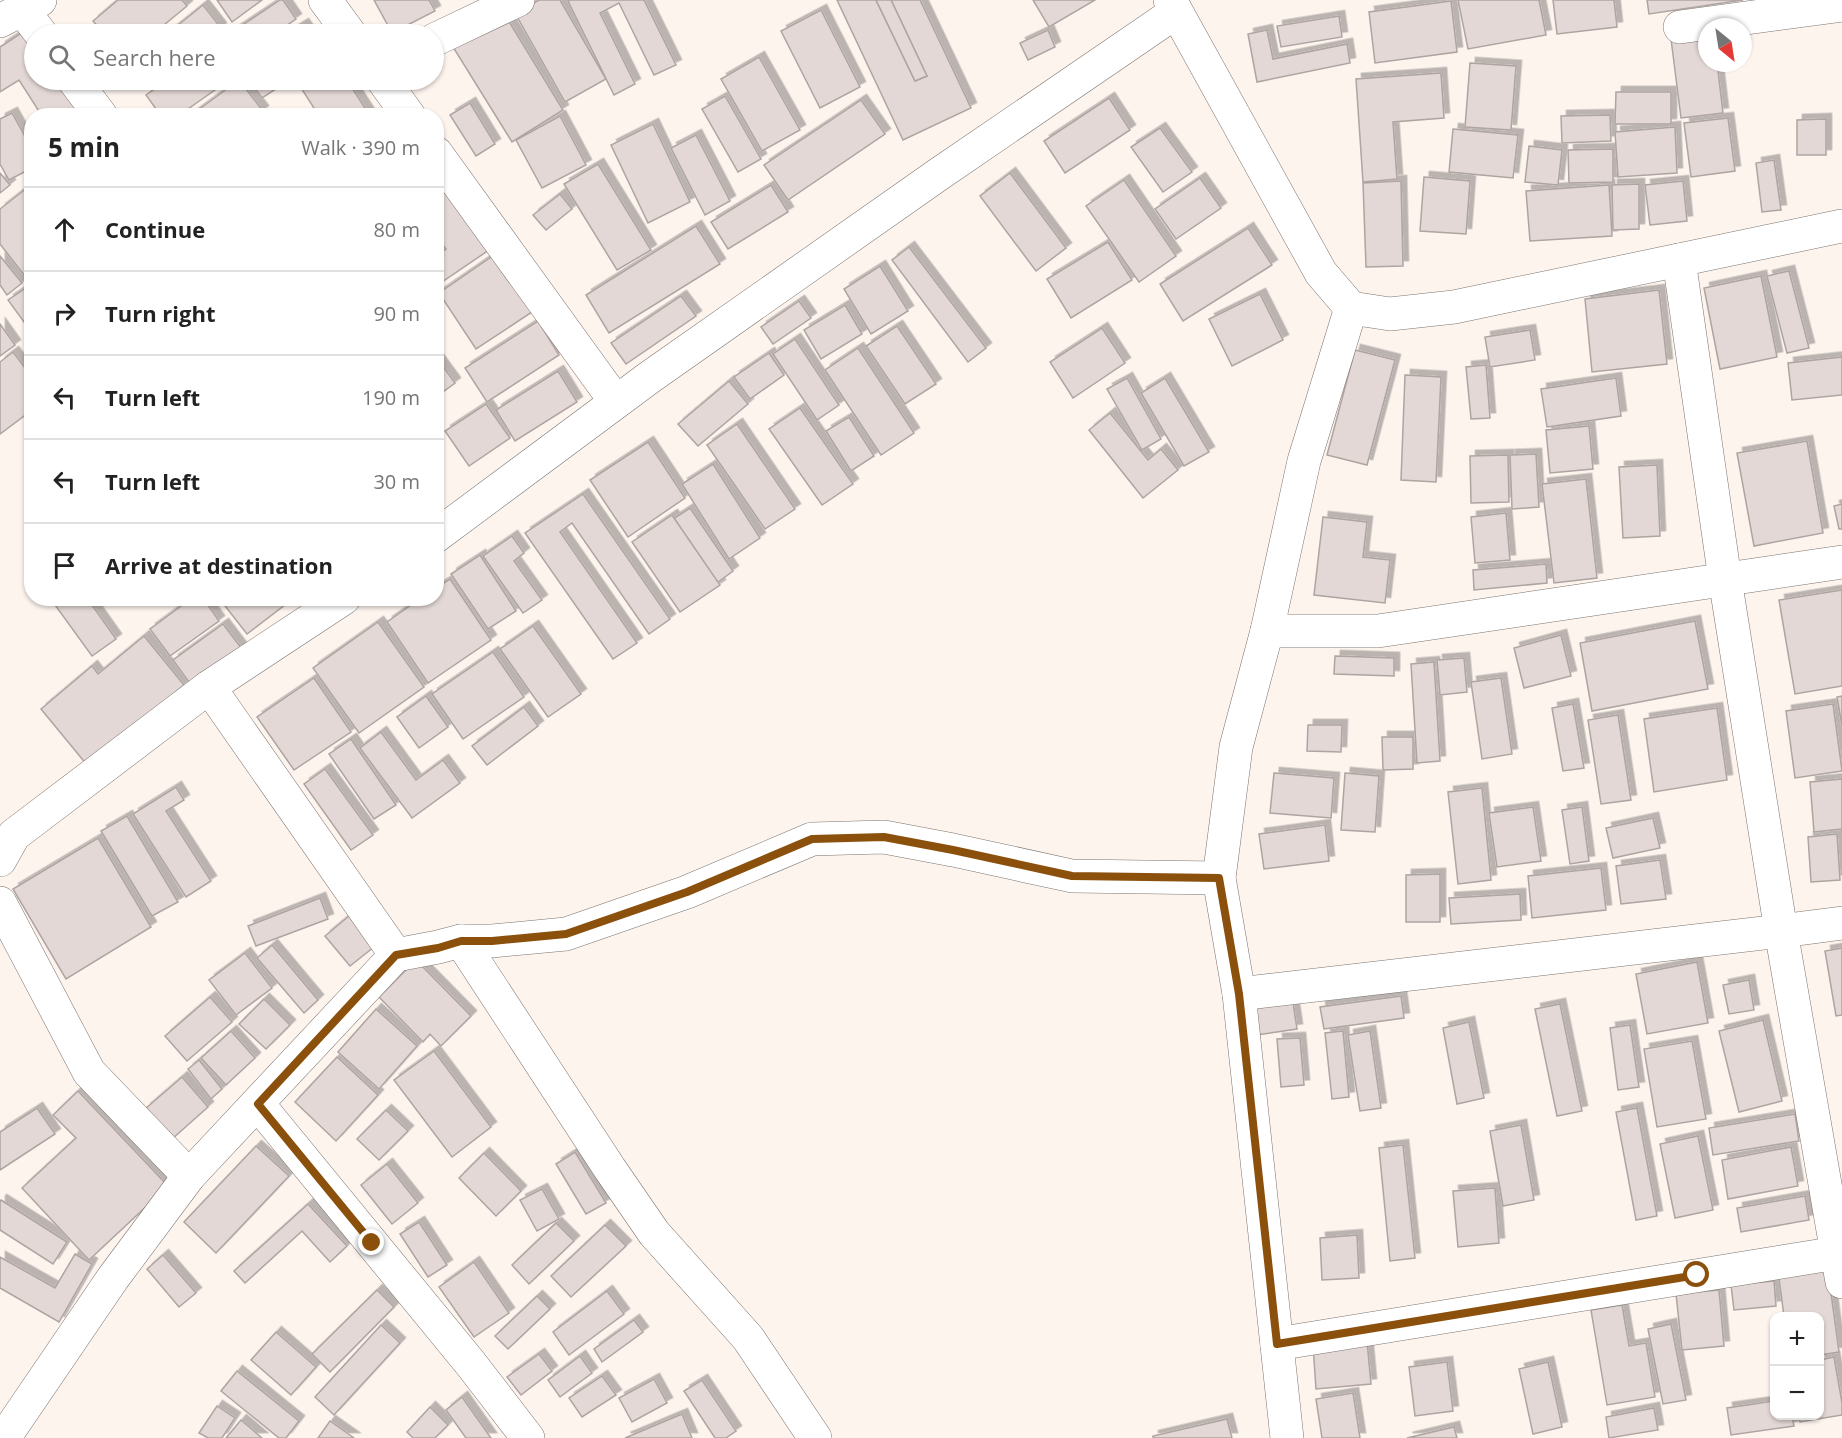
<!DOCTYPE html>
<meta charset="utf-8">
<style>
:root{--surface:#fff;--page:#f6f6f6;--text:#222;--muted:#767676;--line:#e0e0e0}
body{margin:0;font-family:"Open Sans",sans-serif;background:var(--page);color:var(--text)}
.controls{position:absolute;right:18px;bottom:18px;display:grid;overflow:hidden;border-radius:12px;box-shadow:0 2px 4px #0004}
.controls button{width:54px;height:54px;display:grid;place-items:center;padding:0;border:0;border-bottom:2px solid var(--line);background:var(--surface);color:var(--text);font:30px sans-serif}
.compass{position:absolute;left:1698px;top:18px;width:54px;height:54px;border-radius:50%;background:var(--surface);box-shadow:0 2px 4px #0004;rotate:150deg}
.stop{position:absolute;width:18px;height:18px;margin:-14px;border:4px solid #8b500c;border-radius:50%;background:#fff}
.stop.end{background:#8b500c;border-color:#fff;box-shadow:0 2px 6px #0008}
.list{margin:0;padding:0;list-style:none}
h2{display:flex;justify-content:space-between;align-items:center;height:78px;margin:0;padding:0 24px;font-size:26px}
h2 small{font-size:20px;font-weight:400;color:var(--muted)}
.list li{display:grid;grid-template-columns:39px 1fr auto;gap:18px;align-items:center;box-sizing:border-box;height:84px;padding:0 24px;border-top:2px solid var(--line)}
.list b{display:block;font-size:22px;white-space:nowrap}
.list em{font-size:20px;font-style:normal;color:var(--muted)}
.icon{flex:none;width:33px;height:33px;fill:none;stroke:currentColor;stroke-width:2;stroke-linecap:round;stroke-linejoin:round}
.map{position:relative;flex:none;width:1842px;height:1438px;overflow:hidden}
.search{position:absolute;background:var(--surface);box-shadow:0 2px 4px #0004;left:24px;top:24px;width:420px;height:66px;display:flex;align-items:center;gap:15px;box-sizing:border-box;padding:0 21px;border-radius:33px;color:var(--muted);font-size:22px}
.panel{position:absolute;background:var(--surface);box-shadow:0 2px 4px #0004;left:24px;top:108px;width:420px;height:498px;border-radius:24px}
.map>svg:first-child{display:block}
</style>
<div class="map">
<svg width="1842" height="1438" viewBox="0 0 1842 1438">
<defs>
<filter id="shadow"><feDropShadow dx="5.5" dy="-5.5" stdDeviation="0" flood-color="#0004"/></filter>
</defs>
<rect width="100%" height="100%" fill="#fdf4ee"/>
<g fill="#e3d8d5" stroke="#aea4a1" stroke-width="1.5" filter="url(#shadow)">
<polygon points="118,0 182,0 187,6 153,34 105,34 93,21"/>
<polygon points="217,0 262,0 232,22"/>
<polygon points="280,0 283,0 296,19 274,34 229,34"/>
<polygon points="374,0 429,0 435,11 392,33"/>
<polygon points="539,0 560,0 606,79 565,102 515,13"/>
<polygon points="570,0 644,0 676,65 654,75 619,3 600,13 635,84 614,95 568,1"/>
<polygon points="837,0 876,0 915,81 927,76 891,0 920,0 971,108 903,140"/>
<polygon points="876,0 891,0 927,76 915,81"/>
<polygon points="1033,0 1095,0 1049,27"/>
<polygon points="1458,0 1539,0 1546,35 1468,49"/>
<polygon points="1553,0 1614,0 1617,27 1557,34"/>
<polygon points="1647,0 1743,0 1649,14"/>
<polygon points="1451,1 1457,52 1375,63 1369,12"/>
<polygon points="203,5 221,28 212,34 167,34"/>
<polygon points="821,10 860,87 820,108 781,31"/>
<polygon points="505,15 563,110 512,142 453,47"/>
<polygon points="1339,16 1342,37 1281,47 1277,26"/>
<polygon points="303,24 310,34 287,34"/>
<polygon points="26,30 34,43 34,80 58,80 82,116 42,116 19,80 0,92 0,47"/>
<polygon points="1048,30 1055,47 1028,60 1020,43"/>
<polygon points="1267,30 1273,59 1347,44 1350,63 1257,82 1248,34"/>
<polygon points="1707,34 1707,63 1717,63 1723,113 1681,118 1671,39"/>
<polygon points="759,57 800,130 762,151 721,79"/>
<polygon points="1470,63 1516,66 1511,130 1465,127"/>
<polygon points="1441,73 1444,118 1393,122 1397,179 1363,182 1356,79"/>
<polygon points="143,80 157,80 148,87"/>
<polygon points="168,80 229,80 178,116 161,116 146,95"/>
<polygon points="239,80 263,111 257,116 190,116"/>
<polygon points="249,80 290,80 262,98"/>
<polygon points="296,80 347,80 370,116 319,116"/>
<polygon points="1616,92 1671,92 1671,124 1615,124"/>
<polygon points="725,96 761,159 738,172 702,109"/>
<polygon points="1109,98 1130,130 1065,173 1044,141"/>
<polygon points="861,100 885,134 788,200 764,165"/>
<polygon points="470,103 495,144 476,156 450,115"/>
<polygon points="12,113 32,149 32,168 9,180 0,164 0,119"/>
<polygon points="1610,115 1611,141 1562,143 1561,116"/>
<polygon points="560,116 586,165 542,188 516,140"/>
<polygon points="1728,118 1735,171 1691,177 1684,123"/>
<polygon points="1826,119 1826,155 1797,155 1797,120"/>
<polygon points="653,124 690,202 648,223 611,145"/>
<polygon points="1675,127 1677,173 1618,177 1615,132"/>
<polygon points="1160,128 1192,172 1163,192 1131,147"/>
<polygon points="1453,129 1518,135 1513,178 1449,172"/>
<polygon points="696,135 730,201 705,215 671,148"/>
<polygon points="1529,146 1562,150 1558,185 1525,182"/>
<polygon points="1613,149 1613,182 1569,183 1568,150"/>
<polygon points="1774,160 1781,210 1762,212 1756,163"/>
<polygon points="598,164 651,250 617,270 564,184"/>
<polygon points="0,173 10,185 0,193"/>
<polygon points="1010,173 1066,248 1036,271 980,196"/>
<polygon points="1424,177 1470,181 1466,234 1420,231"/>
<polygon points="1200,178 1221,208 1176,239 1155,209"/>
<polygon points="1124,180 1176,256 1139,282 1086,206"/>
<polygon points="1401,181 1403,266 1366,267 1363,183"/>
<polygon points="1683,181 1687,221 1650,225 1645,185"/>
<polygon points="32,184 32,278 28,280 0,244 0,209"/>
<polygon points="1639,184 1639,229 1613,230 1612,185"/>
<polygon points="771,185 788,212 728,249 711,222"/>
<polygon points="1609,185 1612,236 1530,241 1526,191"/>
<polygon points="447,191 489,250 436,286 436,256 446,249 436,236 436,198"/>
<polygon points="560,194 572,209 546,230 533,215"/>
<polygon points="696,226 720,264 609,333 586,295"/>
<polygon points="1248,228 1272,265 1183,321 1160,284"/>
<polygon points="1108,242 1132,280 1071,318 1047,279"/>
<polygon points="909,247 986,348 968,362 892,260"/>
<polygon points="494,255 532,312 476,349 439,293"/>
<polygon points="0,256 22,283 7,295 0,285"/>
<polygon points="880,266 908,311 871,334 844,289"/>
<polygon points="1789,271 1809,348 1787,353 1767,276"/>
<polygon points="1761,276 1777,357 1720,369 1704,288"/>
<polygon points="32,284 32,333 8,300"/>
<polygon points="1659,290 1667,364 1592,372 1585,299"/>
<polygon points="1260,294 1283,340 1232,366 1209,319"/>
<polygon points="681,296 696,316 626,364 611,343"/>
<polygon points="799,301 811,318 773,344 761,327"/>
<polygon points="845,305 862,334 821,359 804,330"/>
<polygon points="538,321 559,355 487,402 465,368"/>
<polygon points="0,324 15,345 0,356"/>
<polygon points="897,326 936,384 905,404 866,346"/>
<polygon points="1102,328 1125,363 1073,398 1050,362"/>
<polygon points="1530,330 1535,360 1490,367 1485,337"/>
<polygon points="795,339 839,405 817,420 773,354"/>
<polygon points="858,348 914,433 881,455 825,370"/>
<polygon points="1355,350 1395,360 1367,465 1327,455"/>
<polygon points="13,352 32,377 32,410 0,434 0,362"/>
<polygon points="769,353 784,375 750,399 734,377"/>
<polygon points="436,357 455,383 436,397"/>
<polygon points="1842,357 1842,395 1792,400 1788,363"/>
<polygon points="1486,365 1490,418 1471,419 1466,367"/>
<polygon points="558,371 577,402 515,441 496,410"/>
<polygon points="1405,375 1441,377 1436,482 1401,480"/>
<polygon points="1127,378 1161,439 1142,450 1107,389"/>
<polygon points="1165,378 1209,452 1184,466 1141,393"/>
<polygon points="1616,378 1621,416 1547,427 1541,389"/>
<polygon points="729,381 748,404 698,446 678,424"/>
<polygon points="486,404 510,438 469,466 445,431"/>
<polygon points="800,408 853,484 822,505 769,429"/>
<polygon points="1110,413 1148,460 1161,449 1178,470 1143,498 1089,430"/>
<polygon points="849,417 874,456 851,471 826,431"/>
<polygon points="737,424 795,509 765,529 707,445"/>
<polygon points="1589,426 1593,469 1550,473 1546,430"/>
<polygon points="1807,441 1823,533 1754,546 1737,453"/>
<polygon points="648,442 685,498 628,537 590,480"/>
<polygon points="1536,454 1539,507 1512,509 1510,455"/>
<polygon points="1508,455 1509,502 1471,503 1470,456"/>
<polygon points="713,464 760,538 729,559 682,484"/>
<polygon points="1657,465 1660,536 1623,538 1619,467"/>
<polygon points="1586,479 1597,578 1554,583 1542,484"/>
<polygon points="583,494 670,619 649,634 572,523 560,532 637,643 613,659 525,533"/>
<polygon points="1842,504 1842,529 1839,529 1834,506"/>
<polygon points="690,508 733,571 714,585 670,521"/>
<polygon points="1506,513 1510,560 1475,563 1471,517"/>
<polygon points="672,515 720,585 680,612 632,542"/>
<polygon points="1323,517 1367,522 1363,557 1390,560 1385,603 1314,595"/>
<polygon points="512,536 524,553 514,561 542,600 523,613 483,556"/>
<polygon points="480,555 516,611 488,629 451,574"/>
<polygon points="1546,564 1547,583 1474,590 1473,570"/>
<polygon points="450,579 491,640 428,683 387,622 421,598 436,598 436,588"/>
<polygon points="1842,590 1842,686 1795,694 1779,600"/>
<polygon points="50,598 87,598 116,639 92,656"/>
<polygon points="192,598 203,598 219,621 170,656 150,629"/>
<polygon points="226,598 294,598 247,634 222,602"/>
<polygon points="1695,621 1708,689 1592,711 1580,643"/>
<polygon points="378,622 424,687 359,733 313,668"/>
<polygon points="223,624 245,653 194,689 173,660"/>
<polygon points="533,626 581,694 548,717 500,649"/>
<polygon points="1561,635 1571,676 1524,688 1514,648"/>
<polygon points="144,636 184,685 87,765 41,709 92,666 98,674"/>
<polygon points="493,652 524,697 463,739 432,694"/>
<polygon points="1335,656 1394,658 1394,676 1334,674"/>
<polygon points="1464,658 1467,692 1440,695 1437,660"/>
<polygon points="1434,662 1440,761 1417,763 1411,664"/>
<polygon points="314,678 351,732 294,770 257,717"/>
<polygon points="1501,678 1512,754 1482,759 1471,682"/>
<polygon points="426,696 448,727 419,748 397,717"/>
<polygon points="1842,696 1842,726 1837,697"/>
<polygon points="1573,704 1584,768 1563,771 1552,708"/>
<polygon points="1833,704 1842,771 1795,778 1786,711"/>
<polygon points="524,707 538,726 487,765 472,746"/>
<polygon points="1717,708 1727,780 1654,792 1644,719"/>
<polygon points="1618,715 1631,800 1601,804 1588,720"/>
<polygon points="1308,725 1342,725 1341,752 1307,751"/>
<polygon points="381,732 416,780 443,760 460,783 412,818 360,748"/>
<polygon points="1382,737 1413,737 1413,769 1383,770"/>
<polygon points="351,739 396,805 374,819 329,754"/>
<polygon points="325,769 373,835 351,850 304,784"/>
<polygon points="1274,773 1334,778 1331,818 1270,813"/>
<polygon points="1345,773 1379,776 1375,832 1341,830"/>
<polygon points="1842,779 1842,829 1814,832 1810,782"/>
<polygon points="176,787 184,800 166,811 211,881 186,897 133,814"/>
<polygon points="1482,788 1491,880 1458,884 1448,792"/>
<polygon points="1533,807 1541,861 1497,867 1489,813"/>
<polygon points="1582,807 1589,861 1570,864 1562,810"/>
<polygon points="127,816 178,902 152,916 101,831"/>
<polygon points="1653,818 1660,848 1613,858 1606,828"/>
<polygon points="1325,825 1329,861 1264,869 1259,834"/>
<polygon points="1837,834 1840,880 1811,882 1808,837"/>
<polygon points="98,838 151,927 66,979 13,889"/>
<polygon points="1660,860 1666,899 1621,904 1616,866"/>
<polygon points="1601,868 1606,910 1532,918 1528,876"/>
<polygon points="1440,874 1440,922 1406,922 1406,875"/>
<polygon points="1520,894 1521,920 1451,924 1449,898"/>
<polygon points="320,898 328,919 256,946 248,926"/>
<polygon points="349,916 374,947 350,966 325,936"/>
<polygon points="272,945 318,1000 304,1013 257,958"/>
<polygon points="1842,948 1842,1015 1836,1016 1825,951"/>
<polygon points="245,953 272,988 236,1015 209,980"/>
<polygon points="416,960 471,1016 441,1046 430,1034 423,1042 379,997"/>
<polygon points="1697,962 1708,1023 1647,1034 1636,974"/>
<polygon points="1749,980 1754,1010 1729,1014 1723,985"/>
<polygon points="1292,996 1297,1029 1257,1035 1251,1002"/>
<polygon points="1401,996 1404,1018 1324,1029 1320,1007"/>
<polygon points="210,997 232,1022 187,1061 165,1036"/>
<polygon points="264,999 290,1025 266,1049 239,1024"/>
<polygon points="1560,1004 1582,1111 1557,1116 1535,1009"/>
<polygon points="376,1009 417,1046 379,1089 338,1052"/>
<polygon points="1763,1020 1782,1101 1739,1112 1719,1031"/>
<polygon points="1469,1022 1484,1098 1457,1104 1443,1028"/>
<polygon points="1630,1025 1639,1087 1618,1090 1610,1028"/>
<polygon points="231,1031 255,1058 226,1085 201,1058"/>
<polygon points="1343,1031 1349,1097 1332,1099 1325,1033"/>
<polygon points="1370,1031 1381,1108 1360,1111 1348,1035"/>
<polygon points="1300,1038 1304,1085 1281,1087 1277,1039"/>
<polygon points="1692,1041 1706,1119 1657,1127 1644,1049"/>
<polygon points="434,1051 491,1127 452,1157 394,1080"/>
<polygon points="337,1057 378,1095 336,1141 295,1102"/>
<polygon points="199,1060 222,1089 211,1099 188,1069"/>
<polygon points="182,1077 208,1107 172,1139 145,1109"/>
<polygon points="78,1091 168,1186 89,1260 22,1188 76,1138 53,1115"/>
<polygon points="37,1108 55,1134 0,1170 0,1132"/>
<polygon points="1637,1108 1657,1216 1636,1220 1616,1112"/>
<polygon points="386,1110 408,1131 379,1160 357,1139"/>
<polygon points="1795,1114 1799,1141 1713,1155 1709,1128"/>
<polygon points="1521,1125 1534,1200 1503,1206 1490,1131"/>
<polygon points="1698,1136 1713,1210 1675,1218 1660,1144"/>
<polygon points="1403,1145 1415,1258 1390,1261 1379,1148"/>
<polygon points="256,1146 289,1176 216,1253 184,1222"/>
<polygon points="1791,1147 1798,1186 1728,1199 1722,1160"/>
<polygon points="575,1152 606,1203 586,1214 556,1164"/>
<polygon points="484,1153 521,1191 496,1216 459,1178"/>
<polygon points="387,1164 418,1203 392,1224 361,1185"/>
<polygon points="1495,1188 1499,1243 1458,1247 1453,1191"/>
<polygon points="542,1189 559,1219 537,1231 520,1200"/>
<polygon points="1805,1196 1809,1220 1741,1232 1737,1208"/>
<polygon points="1,1200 67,1242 53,1264 0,1230 0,1202"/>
<polygon points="308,1204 347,1246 330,1262 302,1231 245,1283 234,1271"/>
<polygon points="419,1222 447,1265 428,1277 400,1234"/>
<polygon points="556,1223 574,1241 529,1284 512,1265"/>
<polygon points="605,1225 626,1246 571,1297 551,1276"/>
<polygon points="1357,1235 1359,1278 1322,1280 1320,1238"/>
<polygon points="75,1254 92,1264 59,1322 0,1288 0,1257 55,1288"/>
<polygon points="163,1255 196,1293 179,1307 147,1269"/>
<polygon points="474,1262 509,1313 474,1337 439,1287"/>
<polygon points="1827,1264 1839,1352 1820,1355 1820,1316 1784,1316 1778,1271"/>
<polygon points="1774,1281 1776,1306 1734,1310 1731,1285"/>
<polygon points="377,1290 394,1307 330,1372 312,1354"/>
<polygon points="1719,1290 1724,1346 1682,1350 1676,1294"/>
<polygon points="607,1291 624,1314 569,1355 553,1332"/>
<polygon points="537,1296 550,1309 508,1349 495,1336"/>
<polygon points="1622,1305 1629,1346 1646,1343 1655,1397 1607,1405 1591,1310"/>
<polygon points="634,1320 643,1332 602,1362 594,1349"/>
<polygon points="1671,1324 1686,1400 1663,1404 1648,1329"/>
<polygon points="381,1325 400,1343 334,1415 315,1397"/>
<polygon points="276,1332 316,1367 291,1395 251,1360"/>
<polygon points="1367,1341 1371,1384 1316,1389 1313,1345"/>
<polygon points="539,1354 552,1371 521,1395 507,1377"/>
<polygon points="580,1356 592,1373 560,1397 548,1380"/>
<polygon points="1834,1357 1842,1403 1842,1415 1800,1422 1799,1416 1820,1416 1820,1360"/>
<polygon points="1447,1362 1453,1411 1415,1416 1409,1367"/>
<polygon points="1548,1362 1562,1427 1533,1434 1519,1369"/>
<polygon points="237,1371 299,1421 286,1438 279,1438 221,1391"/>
<polygon points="602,1376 616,1395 582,1417 569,1398"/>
<polygon points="654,1379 667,1403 632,1422 619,1398"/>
<polygon points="702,1380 736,1431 726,1438 715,1438 684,1391"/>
<polygon points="1353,1393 1360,1438 1322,1438 1316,1399"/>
<polygon points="462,1397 491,1438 466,1438 446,1410"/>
<polygon points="1774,1401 1774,1416 1792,1416 1794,1426 1731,1435 1727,1408"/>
<polygon points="217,1406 235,1418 222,1438 208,1438 199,1433"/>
<polygon points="430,1407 448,1425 435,1438 413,1438 407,1432"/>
<polygon points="1654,1408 1658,1430 1609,1438 1606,1417"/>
<polygon points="682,1414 692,1438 625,1438"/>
<polygon points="1227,1419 1232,1438 1153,1438 1153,1436"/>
<polygon points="241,1420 262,1438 226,1438"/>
<polygon points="330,1421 354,1438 318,1438"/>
<polygon points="1454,1427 1457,1438 1407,1438"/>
</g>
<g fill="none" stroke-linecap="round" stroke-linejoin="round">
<defs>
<g id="minor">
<polyline points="22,0 22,9 41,34"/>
<polyline points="325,0 350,34"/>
<polyline points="1170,0 1321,273 1351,308 1390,314 1454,307 1842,226"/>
<polyline points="0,21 40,0"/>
<polyline points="1680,27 1842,5"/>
<polyline points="434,40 518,0"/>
<polyline points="74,80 101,116"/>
<polyline points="383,80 409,116"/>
<polyline points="436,153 616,402"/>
<polyline points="1679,260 1725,579 1781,931 1842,1282"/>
<polyline points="436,536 650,377 939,174 1176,12"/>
<polyline points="1267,631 1378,631 1842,562"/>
<polyline points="209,687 396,955"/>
<polyline points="0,860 14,835 209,687 344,598"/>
<polyline points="0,903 89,1072 189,1176"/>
<polyline points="461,941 610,1169 654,1233 748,1338 815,1438"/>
<polyline points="1239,994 1781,931 1842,923"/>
<polyline points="258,1104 471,1364 528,1438"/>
<polyline points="1277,1344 1837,1253"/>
<polyline points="4,1438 113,1278 189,1176 396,955 438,947 461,941 492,941 566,934 687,892 812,839 884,837 953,850 1072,876 1219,878"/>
<polyline points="1287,1438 1239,994 1219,878 1236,747 1267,631 1304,461 1351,308"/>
</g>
</defs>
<use href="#minor" stroke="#7c746f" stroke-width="34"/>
<use href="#minor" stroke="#fff" stroke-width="33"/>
</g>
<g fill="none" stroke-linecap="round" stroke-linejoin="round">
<polyline stroke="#8b500c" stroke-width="8" points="372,1243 258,1104 396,955 438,948 461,941 492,941 566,934 687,892 812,839 884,837 953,850 1072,876 1219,878 1239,994 1277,1344 1697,1275"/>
</g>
</svg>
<div class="controls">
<button>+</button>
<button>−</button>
</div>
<svg class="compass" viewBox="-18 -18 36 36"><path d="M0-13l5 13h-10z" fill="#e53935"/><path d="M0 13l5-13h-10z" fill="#767676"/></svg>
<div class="stop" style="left:1697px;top:1275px"></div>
<div class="stop end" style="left:372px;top:1243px"></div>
<div class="search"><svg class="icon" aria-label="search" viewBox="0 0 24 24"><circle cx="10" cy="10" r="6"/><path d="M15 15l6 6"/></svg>Search here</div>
<section class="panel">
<h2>5 min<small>Walk · 390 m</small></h2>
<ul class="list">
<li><svg class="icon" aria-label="ahead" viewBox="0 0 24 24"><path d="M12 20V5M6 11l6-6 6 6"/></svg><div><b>Continue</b></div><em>80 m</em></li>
<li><svg class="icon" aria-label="right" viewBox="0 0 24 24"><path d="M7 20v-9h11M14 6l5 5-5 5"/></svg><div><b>Turn right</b></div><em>90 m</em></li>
<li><svg class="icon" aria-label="left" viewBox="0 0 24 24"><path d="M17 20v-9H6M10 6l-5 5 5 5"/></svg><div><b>Turn left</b></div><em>190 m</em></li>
<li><svg class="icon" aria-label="left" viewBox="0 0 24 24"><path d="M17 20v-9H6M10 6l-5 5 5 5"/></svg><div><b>Turn left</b></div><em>30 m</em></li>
<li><svg class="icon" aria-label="arrive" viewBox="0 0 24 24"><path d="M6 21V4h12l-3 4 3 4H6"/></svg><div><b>Arrive at destination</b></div></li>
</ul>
</section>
</div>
